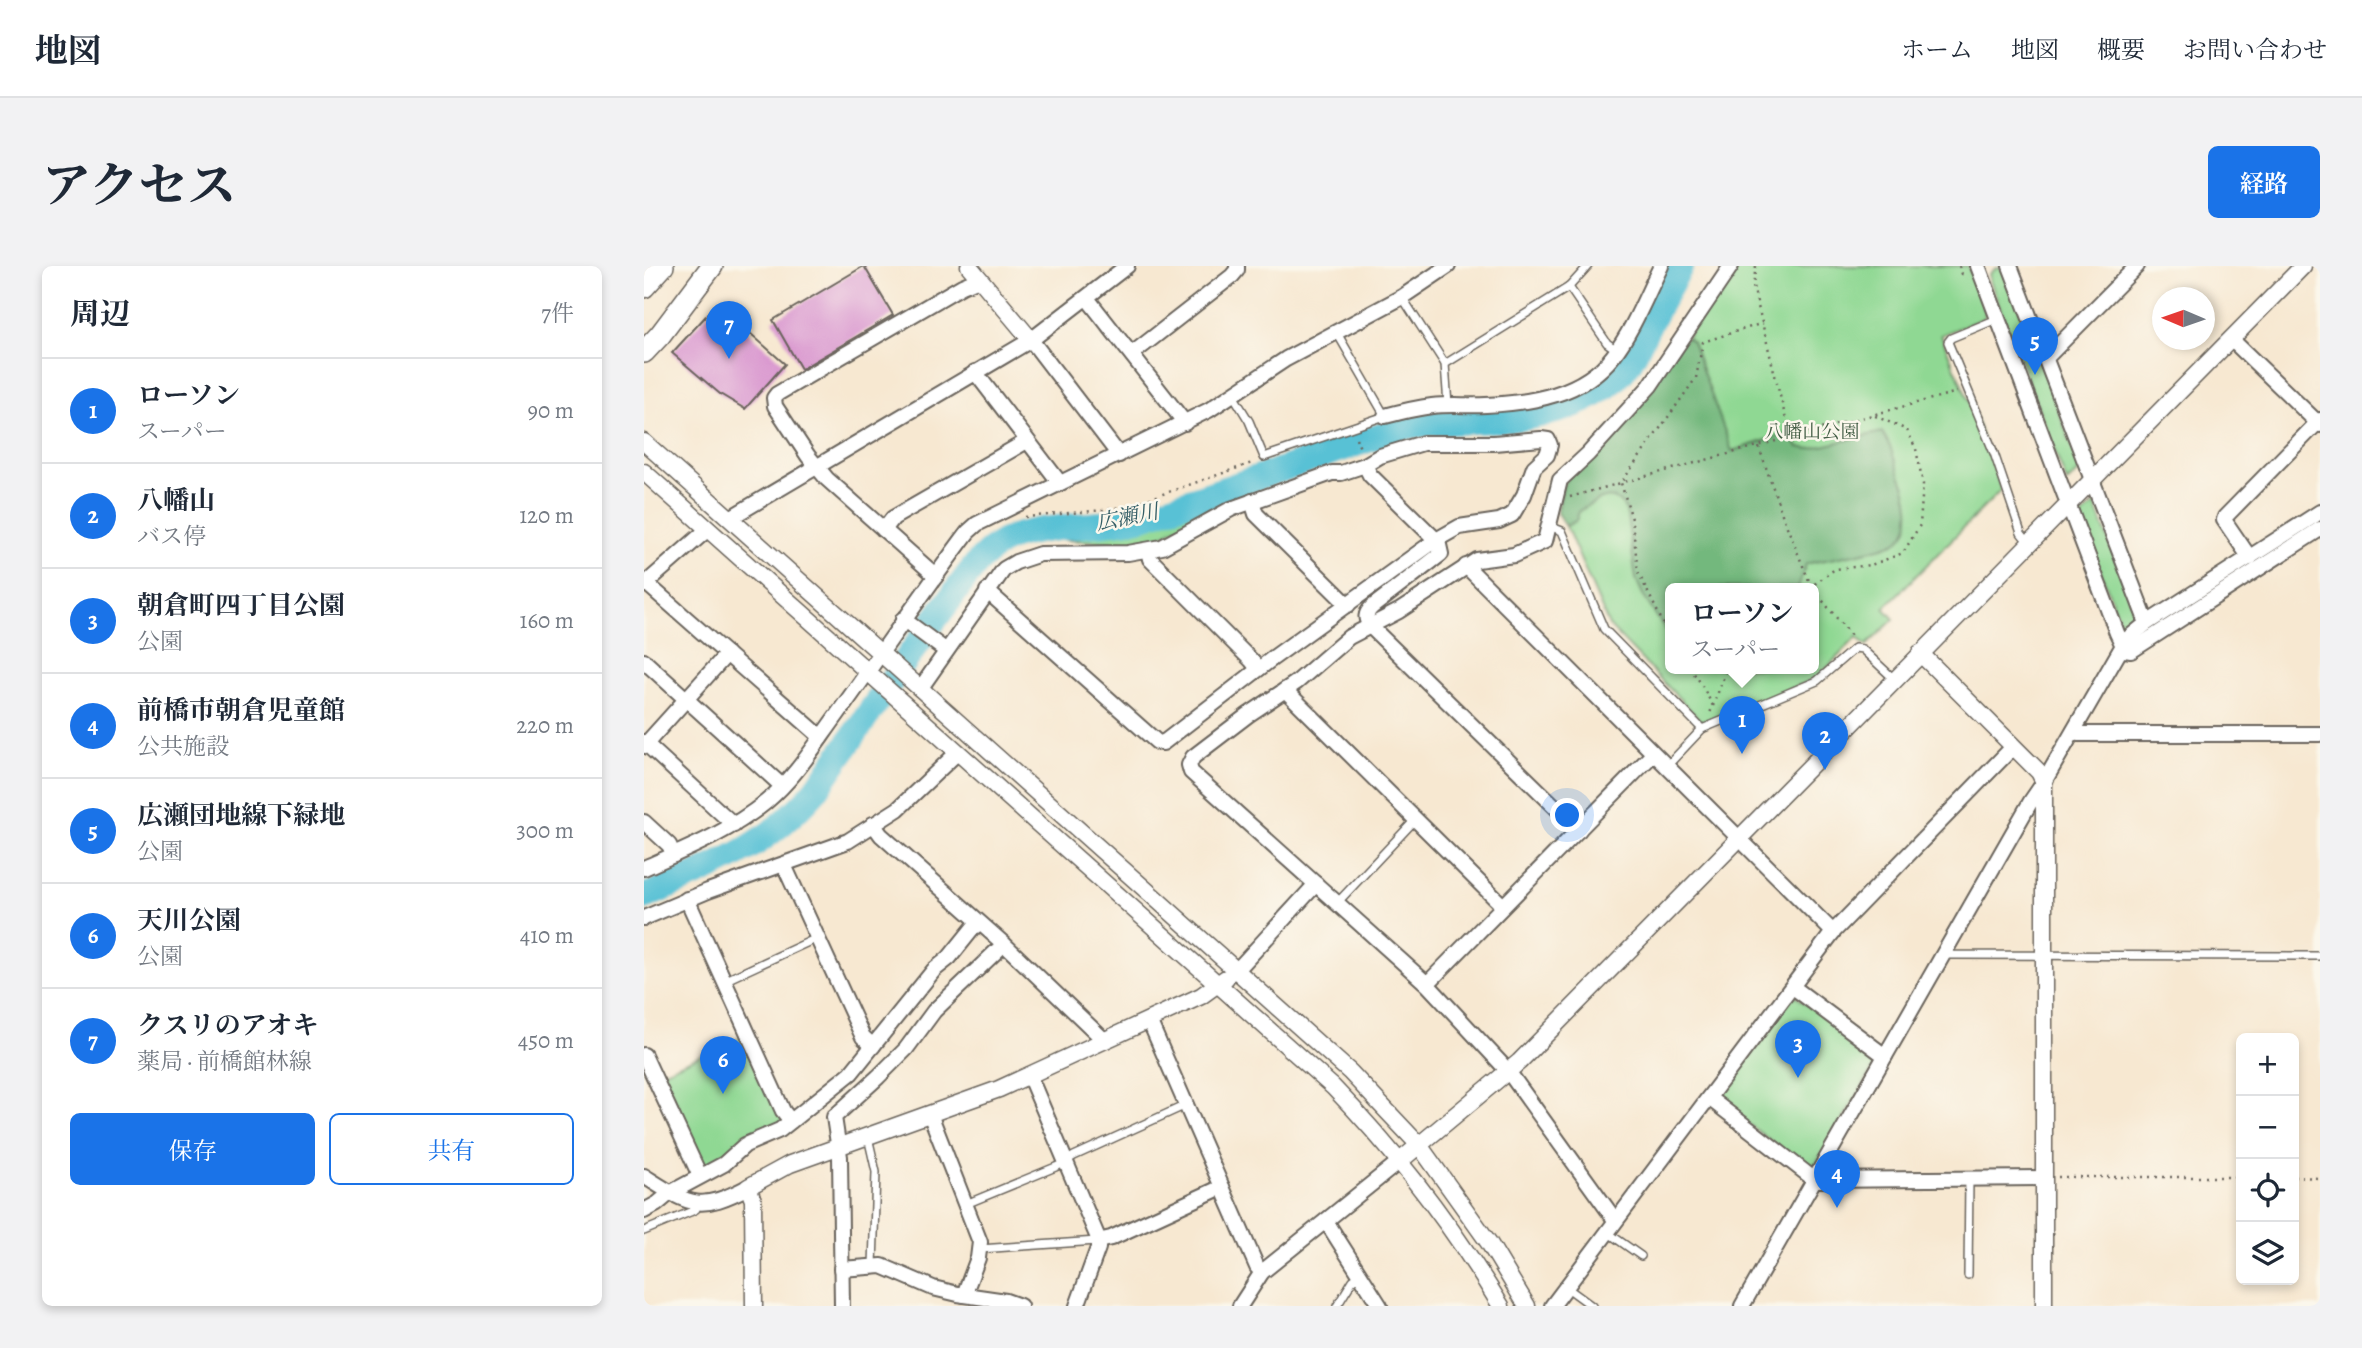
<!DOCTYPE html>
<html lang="ja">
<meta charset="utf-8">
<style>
:root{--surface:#fff;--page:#f2f2f3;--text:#1f2937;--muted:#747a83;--line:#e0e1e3;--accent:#1a73e8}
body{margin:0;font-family:Alegreya,"Noto Serif JP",serif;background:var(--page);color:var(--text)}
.controls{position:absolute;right:21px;bottom:21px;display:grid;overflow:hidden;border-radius:10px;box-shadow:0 4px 10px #0003}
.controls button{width:63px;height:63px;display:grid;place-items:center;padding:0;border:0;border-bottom:2px solid var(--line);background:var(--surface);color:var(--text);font:35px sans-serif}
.compass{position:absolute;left:1508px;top:21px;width:63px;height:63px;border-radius:50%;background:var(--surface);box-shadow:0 4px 10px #0003;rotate:272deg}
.you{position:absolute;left:924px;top:550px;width:24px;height:24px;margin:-18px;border:5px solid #fff;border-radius:50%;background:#1a73e8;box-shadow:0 0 0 10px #1a73e833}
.badge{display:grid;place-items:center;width:46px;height:46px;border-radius:50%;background:var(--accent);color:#fff;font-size:23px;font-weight:700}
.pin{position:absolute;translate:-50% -58px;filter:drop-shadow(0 2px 4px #0008)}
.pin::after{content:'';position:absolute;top:37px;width:24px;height:21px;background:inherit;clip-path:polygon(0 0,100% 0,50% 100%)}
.popup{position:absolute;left:1021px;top:317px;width:154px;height:91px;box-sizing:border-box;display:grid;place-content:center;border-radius:10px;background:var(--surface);filter:drop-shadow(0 2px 5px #0005);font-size:23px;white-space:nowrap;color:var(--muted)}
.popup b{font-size:26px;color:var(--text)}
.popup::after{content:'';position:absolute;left:50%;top:100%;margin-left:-14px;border:14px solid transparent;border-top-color:var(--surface)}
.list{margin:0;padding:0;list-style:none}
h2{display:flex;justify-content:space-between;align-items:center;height:91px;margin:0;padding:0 28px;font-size:30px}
h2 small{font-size:23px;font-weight:400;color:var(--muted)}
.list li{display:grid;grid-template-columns:46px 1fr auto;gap:21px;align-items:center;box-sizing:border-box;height:105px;padding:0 28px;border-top:2px solid var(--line)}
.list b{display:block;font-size:26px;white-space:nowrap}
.list p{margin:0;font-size:23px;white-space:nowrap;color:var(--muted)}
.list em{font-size:23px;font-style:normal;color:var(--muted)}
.actions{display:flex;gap:14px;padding:21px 28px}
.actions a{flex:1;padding:16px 0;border:2px solid var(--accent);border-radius:10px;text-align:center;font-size:24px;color:var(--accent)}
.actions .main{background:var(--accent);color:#fff}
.icon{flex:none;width:38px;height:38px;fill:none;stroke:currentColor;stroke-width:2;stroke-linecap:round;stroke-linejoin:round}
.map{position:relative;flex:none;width:1676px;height:1040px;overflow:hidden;border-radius:10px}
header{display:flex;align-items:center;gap:42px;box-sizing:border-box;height:98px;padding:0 35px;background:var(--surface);border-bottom:2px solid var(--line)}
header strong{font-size:33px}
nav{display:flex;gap:38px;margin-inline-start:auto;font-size:24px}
.intro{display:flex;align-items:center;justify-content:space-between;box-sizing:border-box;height:168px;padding:0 42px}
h1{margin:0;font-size:49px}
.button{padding:18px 32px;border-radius:10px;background:var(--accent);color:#fff;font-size:24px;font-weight:700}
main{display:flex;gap:42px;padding:0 42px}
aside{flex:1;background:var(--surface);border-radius:10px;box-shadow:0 4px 10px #0003}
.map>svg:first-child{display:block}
</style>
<header>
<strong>地図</strong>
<nav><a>ホーム</a><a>地図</a><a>概要</a><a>お問い合わせ</a></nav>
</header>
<div class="intro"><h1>アクセス</h1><a class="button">経路</a></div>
<main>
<aside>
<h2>周辺<small>7件</small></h2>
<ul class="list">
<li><span class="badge">1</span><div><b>ローソン</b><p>スーパー</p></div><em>90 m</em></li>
<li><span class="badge">2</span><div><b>八幡山</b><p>バス停</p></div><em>120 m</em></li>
<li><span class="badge">3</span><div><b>朝倉町四丁目公園</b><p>公園</p></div><em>160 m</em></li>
<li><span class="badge">4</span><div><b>前橋市朝倉児童館</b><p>公共施設</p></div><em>220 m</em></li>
<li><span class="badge">5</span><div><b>広瀬団地線下緑地</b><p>公園</p></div><em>300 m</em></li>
<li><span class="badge">6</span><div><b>天川公園</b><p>公園</p></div><em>410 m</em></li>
<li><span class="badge">7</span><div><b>クスリのアオキ</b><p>薬局 · 前橋館林線</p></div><em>450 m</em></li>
</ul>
<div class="actions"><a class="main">保存</a><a>共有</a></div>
</aside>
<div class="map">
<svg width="1676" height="1040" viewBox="0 0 1676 1040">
<rect width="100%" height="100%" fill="#fbf7ec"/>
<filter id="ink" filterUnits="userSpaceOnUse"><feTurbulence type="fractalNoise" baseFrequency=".0143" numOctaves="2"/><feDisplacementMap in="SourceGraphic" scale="14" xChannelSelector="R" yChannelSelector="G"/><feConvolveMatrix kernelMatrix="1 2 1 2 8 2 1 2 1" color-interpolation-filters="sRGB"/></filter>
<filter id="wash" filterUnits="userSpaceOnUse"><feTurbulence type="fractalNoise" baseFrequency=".00686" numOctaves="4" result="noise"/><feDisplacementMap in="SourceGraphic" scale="28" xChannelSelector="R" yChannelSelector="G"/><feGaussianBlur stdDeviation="1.57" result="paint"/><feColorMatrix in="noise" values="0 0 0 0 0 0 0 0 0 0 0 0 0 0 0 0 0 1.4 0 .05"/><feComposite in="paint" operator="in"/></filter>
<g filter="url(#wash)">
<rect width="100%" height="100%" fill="#f7e8d1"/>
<g fill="#8fd893" stroke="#567a58" stroke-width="2" fill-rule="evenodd">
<path d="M1095,0H1324L1341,46L1340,52L1297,69L1329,145L1357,224L1240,342L1250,353L1222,380L1213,371L1173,412L1064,457L1058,456L965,360L922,260L913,247ZM1026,322H1170V402H1026Z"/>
<polygon points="1352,2 1360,3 1437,204 1423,217 1346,15 1345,8"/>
<polygon points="1451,238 1492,350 1491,357 1482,361 1477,358 1436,252"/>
<polygon points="577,239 502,278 421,274 505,259"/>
<polygon points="1150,729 1235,792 1168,906 1070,832"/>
<polygon points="102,769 140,850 136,859 67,901 60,900 18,806"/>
</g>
<path fill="#73b87d" stroke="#486a4c" stroke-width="2" d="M1042,71L1048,76L1088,185L1145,167L1154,181L1165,183L1238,166C1248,179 1250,195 1257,211C1264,227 1272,258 1256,273C1245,284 1181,293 1162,298L1154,322H1026V371L1000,331L992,313L982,244C968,221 954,235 935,245L932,255L922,260L913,247L919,218Z"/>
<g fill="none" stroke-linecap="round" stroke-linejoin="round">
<path stroke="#58c1d5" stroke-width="26" d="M0,631C71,600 120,584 172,524C214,464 254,403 298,344C318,319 336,284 367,272C409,257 456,262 499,251L762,161C797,154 833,156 869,153C911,149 957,135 983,100C991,88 997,74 1003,62C1014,41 1025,20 1037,0"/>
</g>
<g id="blocks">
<g fill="#d996cf">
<polygon points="220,0 249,49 157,103 129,54"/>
<polygon points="73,38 141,98 101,143 76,128 28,87"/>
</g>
</g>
</g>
<g filter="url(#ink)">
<use href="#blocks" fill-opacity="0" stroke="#69635b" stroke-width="2"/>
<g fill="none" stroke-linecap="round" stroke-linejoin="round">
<defs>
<g id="service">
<polyline points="925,21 963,77 973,84"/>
<polyline points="758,31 801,98 804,139"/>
<polyline points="1353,53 1307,72 1304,76 1350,187 1377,267 1385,277"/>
<polyline points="801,98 925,21 944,0"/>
<polyline points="589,129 605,155 620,191 741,150 693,67"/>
<polyline points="905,260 918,265 960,363 1058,463"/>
<polyline points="1023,500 1058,463 1173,415 1211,382 1218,383 1250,413"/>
<polyline points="693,637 771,554"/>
<polyline points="1301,687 1306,689 1676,690"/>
<polyline points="80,715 173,672"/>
<polyline points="224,871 232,906 229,1000"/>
<polyline points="322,938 414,900 430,890 542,839"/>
<polyline points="0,965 46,946 52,943 53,938"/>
<polyline points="963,966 997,990"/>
<polyline points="336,983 453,975"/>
<polyline points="1324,1009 1325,913"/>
<polyline points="922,1021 948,1040"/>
<polyline points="693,1040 709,1014 716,1009"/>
</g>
<g id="minor">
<polyline points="1334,0 1473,367 1481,384 1487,385 1676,263"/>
<polyline points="1366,0 1503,357"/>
<polyline points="443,32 541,157"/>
<polyline points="1587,73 1676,159"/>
<polyline points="387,74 475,189"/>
<polyline points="488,88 588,10 593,4 593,0"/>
<polyline points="1402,92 1493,0"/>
<polyline points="331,106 416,217"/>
<path d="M741,150C756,146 772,142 788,140C806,138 824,140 842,139C887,137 939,129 969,90C989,64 1002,30 1017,0"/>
<path d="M721,199L726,209L792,274L795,279L797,288L728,341C721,348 721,352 726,360L935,564"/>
<polyline points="608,235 612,248 704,339"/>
<polyline points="86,252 387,74 483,0"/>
<polyline points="240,264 249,252 383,175"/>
<polyline points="504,284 506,293 608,395 614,403"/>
<polyline points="1606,292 1580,254 1581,251 1676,154"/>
<polyline points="822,300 1189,666"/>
<polyline points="292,310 183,213 164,190 131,140 130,132 133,128 318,20 335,13"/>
<polyline points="2,317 177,471"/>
<polyline points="0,319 64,263"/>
<polyline points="259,353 301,384"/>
<polyline points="0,395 138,520"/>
<polyline points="276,423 360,303 372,296 396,288 484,287 518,281 587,243 688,207 697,207 721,199 736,190 779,177 850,177 897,173 904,174 906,179 903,189 890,201 880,229 868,249 855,255 815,261 792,274 629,392 519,477 513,476 343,325"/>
<polyline points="641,424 859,640"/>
<polyline points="1430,465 1435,468 1676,468"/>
<polyline points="0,476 90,559"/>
<polyline points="0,480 83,388"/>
<polyline points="0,556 25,579 30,589"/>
<polyline points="229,558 237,569 360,678 460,774"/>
<polyline points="140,599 219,771 229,780"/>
<path d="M0,602C43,583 85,566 122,536C151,512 171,479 193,449C237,388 279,326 324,266L333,258L565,144L642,93L758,31L804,0"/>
<polyline points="43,633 139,845 147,855"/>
<polyline points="0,652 64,625 204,575 254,543 314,486"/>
<polyline points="593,704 672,618"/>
<polyline points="783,718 1009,488"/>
<polyline points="1149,721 1241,790"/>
<polyline points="505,754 613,1001 618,1006"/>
<polyline points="0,789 56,910"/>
<polyline points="385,809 454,972 454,982 433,1040"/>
<polyline points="1065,832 1171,914 1400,912"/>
<polyline points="286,848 336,976 334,992 320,1029"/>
<path d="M0,910C46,939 54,947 104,921"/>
<polyline points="0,945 13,938 26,927 80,898 101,879 136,864 207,807 290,704 305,692 334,656"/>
<polyline points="971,954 864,805 783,718 547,506 545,499 549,491 604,449 653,416 705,371 755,345 833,294 870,289 901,275 916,214 944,188 1006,120 1087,0"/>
<polyline points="682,955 736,1040"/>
<polyline points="454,975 467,972 578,921"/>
<polyline points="197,1003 238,1000 289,1022 314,1028 362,1035 376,1040"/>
<polyline points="198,1040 196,891 190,851 234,811 262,783 290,745 360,678"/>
<polyline points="596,1040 618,1006 756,895"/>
<polyline points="908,1040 1189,666 1369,481"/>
<polyline points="1098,1040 1387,535 1400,516 1482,374 1503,357 1676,246"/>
</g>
<g id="tertiary">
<polyline points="325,0 387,74"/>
<polyline points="0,176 706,806 775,879 845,977 883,1040"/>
<path d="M0,206L689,821C754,888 809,961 857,1040"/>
<polyline points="1276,387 1395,506 1400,516 1400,1040"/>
<polyline points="756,895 875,796 1659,0"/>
<polyline points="110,1040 109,934 104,921 146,898 355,823 557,730 582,712"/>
</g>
<g id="primary">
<polyline points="0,21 19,0"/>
<polyline points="0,86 16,69 68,0"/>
</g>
</defs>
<use href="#service" stroke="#69635b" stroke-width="10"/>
<use href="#minor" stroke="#69635b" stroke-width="18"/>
<use href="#tertiary" stroke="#69635b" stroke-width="19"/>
<use href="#primary" stroke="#69635b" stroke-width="24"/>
<g stroke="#69635b" stroke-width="2.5" stroke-dasharray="2 5" stroke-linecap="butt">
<polyline points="1112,0 1109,20 1146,170"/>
<polyline points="1315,0 1318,8 1323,7"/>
<polyline points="712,172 717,185"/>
<polyline points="1115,181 1139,251 1168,322"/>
<polyline points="926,231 977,217 1052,112 1059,76 1119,57"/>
<polyline points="381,251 460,244 487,239 611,196"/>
<polyline points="1165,322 1191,303 1227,299 1259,287 1276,259 1279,218 1272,183 1263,164 1229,149"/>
<polyline points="1170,324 1209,372"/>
<polyline points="1026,371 994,306 988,253 977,217 1313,126"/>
<polyline points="1046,402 1056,416 1069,440 1066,447"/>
<polyline points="1069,440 1083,402"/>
<polyline points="1414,911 1597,911"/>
<polyline points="1650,911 1676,912"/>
</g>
<use href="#service" stroke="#fff" stroke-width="7"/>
<use href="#minor" stroke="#fff" stroke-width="14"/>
<use href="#tertiary" stroke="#fff" stroke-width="16"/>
<use href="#primary" stroke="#fff" stroke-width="21"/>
</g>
</g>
<g text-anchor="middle" stroke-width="5" stroke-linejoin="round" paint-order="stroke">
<g font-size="19" fill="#445e46" stroke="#fbf7ec">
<text x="1168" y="172">八幡山公園</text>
</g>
<g font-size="21" font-style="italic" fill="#345e66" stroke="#fbf7ec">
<text transform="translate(483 251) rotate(-11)" y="7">広瀬川</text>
</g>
</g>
</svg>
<div class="controls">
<button>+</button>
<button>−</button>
<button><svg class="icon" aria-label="locate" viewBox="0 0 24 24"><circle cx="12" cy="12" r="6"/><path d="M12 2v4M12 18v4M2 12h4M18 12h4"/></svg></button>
<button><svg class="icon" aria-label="layers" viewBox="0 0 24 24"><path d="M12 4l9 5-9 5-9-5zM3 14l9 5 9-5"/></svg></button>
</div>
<svg class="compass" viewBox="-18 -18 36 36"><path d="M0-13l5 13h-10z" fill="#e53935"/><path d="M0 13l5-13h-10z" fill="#747a83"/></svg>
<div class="you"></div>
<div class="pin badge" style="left:1098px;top:488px">1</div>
<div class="popup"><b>ローソン</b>スーパー</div>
<div class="pin badge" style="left:1181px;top:504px">2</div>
<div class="pin badge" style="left:1154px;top:812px">3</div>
<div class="pin badge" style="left:1193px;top:942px">4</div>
<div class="pin badge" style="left:1391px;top:109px">5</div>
<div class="pin badge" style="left:79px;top:828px">6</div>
<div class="pin badge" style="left:85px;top:93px">7</div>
</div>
</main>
